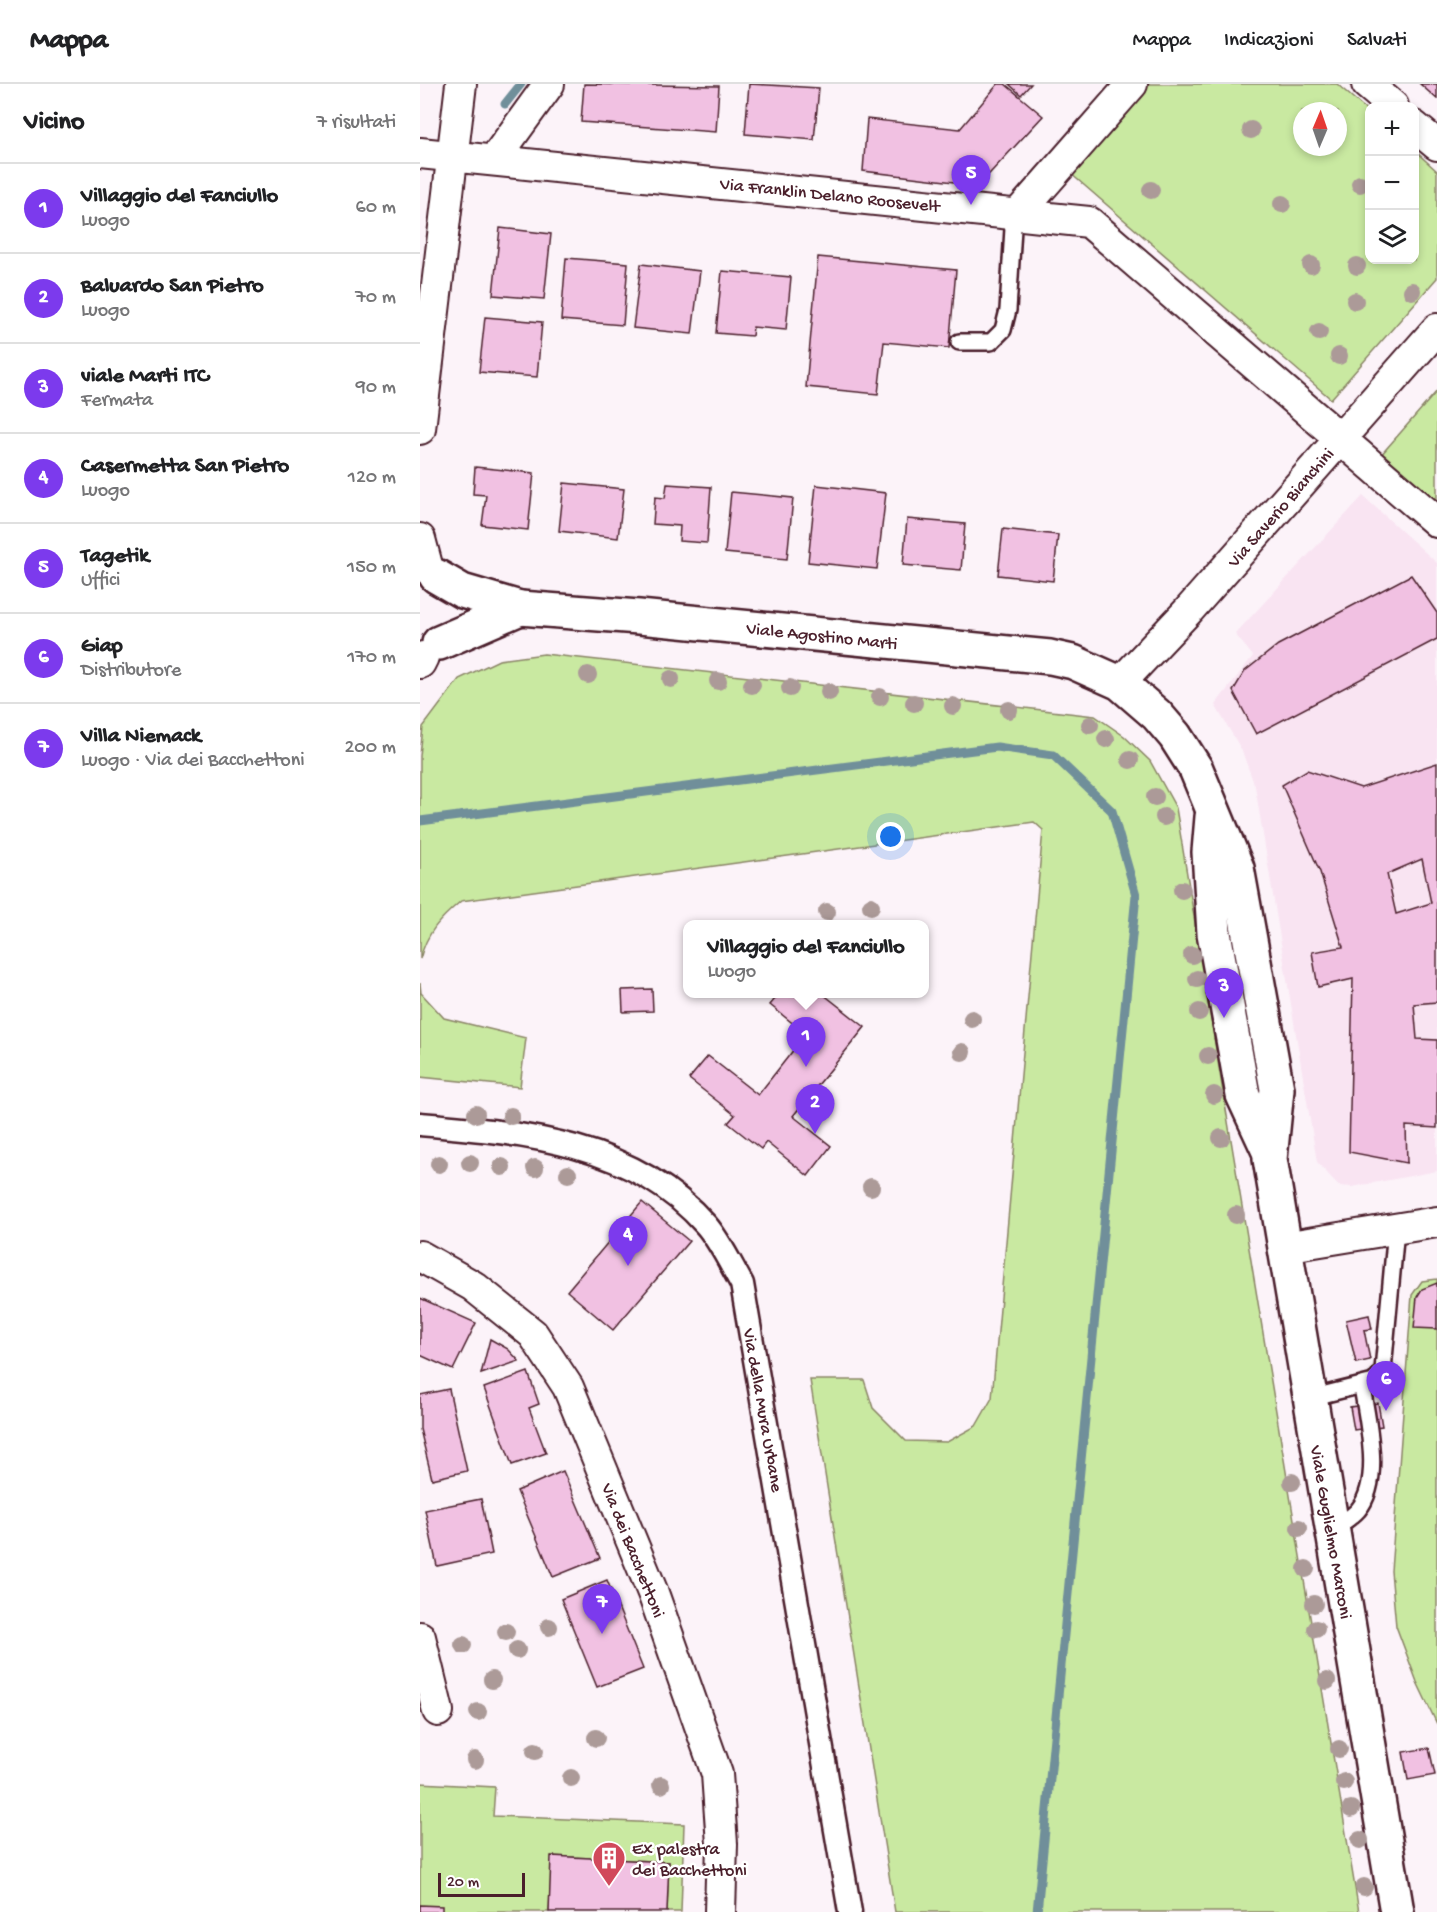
<!DOCTYPE html>
<html lang="it">
<meta charset="utf-8">
<style>
:root{--surface:#fff;--page:#f2f2f2;--text:#202124;--muted:#757577;--line:#e0e0e0;--accent:#7c3aed}
body{margin:0;font-family:"Gochi Hand",sans-serif;background:var(--page);color:var(--text)}
.controls{position:absolute;right:18px;top:18px;display:grid;overflow:hidden;border-radius:12px;box-shadow:0 3px 9px #0003}
.controls button{width:54px;height:54px;display:grid;place-items:center;padding:0;border:0;border-bottom:2px solid var(--line);background:var(--surface);color:var(--text);font:30px sans-serif}
.compass{position:absolute;left:873px;top:18px;width:54px;height:54px;border-radius:50%;background:var(--surface);box-shadow:0 3px 9px #0003;rotate:2deg}
.scale{position:absolute;left:18px;bottom:15px;width:87px;box-sizing:border-box;padding-left:6px;border:3px solid #4a1f2b;border-top:0;font-size:16px;line-height:21px;white-space:nowrap;color:#4a1f2b;-webkit-text-stroke:4px #fff;paint-order:stroke}
.you{position:absolute;left:471px;top:753px;width:21px;height:21px;margin:-15px;border:4px solid #fff;border-radius:50%;background:#1a73e8;box-shadow:0 0 0 9px #1a73e833}
.badge{display:grid;place-items:center;width:39px;height:39px;border-radius:50%;background:var(--accent);color:#fff;font-size:20px;font-weight:700}
.pin{position:absolute;translate:-50% -50px;filter:drop-shadow(0 2px 3px #0008)}
.pin::after{content:'';position:absolute;top:32px;width:21px;height:18px;background:inherit;clip-path:polygon(0 0,100% 0,50% 100%)}
.popup{position:absolute;left:263px;top:836px;width:246px;height:78px;box-sizing:border-box;display:grid;place-content:center;border-radius:12px;background:var(--surface);filter:drop-shadow(0 2px 4px #0005);font-size:20px;white-space:nowrap;color:var(--muted)}
.popup b{font-size:22px;color:var(--text)}
.popup::after{content:'';position:absolute;left:50%;top:100%;margin-left:-12px;border:12px solid transparent;border-top-color:var(--surface)}
.list{margin:0;padding:0;list-style:none}
h2{display:flex;justify-content:space-between;align-items:center;height:78px;margin:0;padding:0 24px;font-size:26px}
h2 small{font-size:20px;font-weight:400;color:var(--muted)}
.list li{display:grid;grid-template-columns:39px 1fr auto;gap:18px;align-items:center;box-sizing:border-box;height:90px;padding:0 24px;border-top:2px solid var(--line)}
.list b{display:block;font-size:22px;white-space:nowrap}
.list p{margin:0;font-size:20px;white-space:nowrap;color:var(--muted)}
.list em{font-size:20px;font-style:normal;color:var(--muted)}
.icon{flex:none;width:33px;height:33px;fill:none;stroke:currentColor;stroke-width:2;stroke-linecap:round;stroke-linejoin:round}
.map{position:relative;flex:none;width:1017px;height:1828px;overflow:hidden}
header{display:flex;align-items:center;gap:36px;box-sizing:border-box;height:84px;padding:0 30px;background:var(--surface);border-bottom:2px solid var(--line)}
header strong{font-size:28px}
nav{display:flex;gap:33px;margin-inline-start:auto;font-size:21px}
main{display:flex}
aside{flex:1;background:var(--surface)}
.map>svg:first-child{display:block}
</style>
<header>
<strong>Mappa</strong>
<nav><a>Mappa</a><a>Indicazioni</a><a>Salvati</a></nav>
</header>
<main>
<aside>
<h2>Vicino<small>7 risultati</small></h2>
<ul class="list">
<li><span class="badge">1</span><div><b>Villaggio del Fanciullo</b><p>Luogo</p></div><em>60 m</em></li>
<li><span class="badge">2</span><div><b>Baluardo San Pietro</b><p>Luogo</p></div><em>70 m</em></li>
<li><span class="badge">3</span><div><b>viale Marti ITC</b><p>Fermata</p></div><em>90 m</em></li>
<li><span class="badge">4</span><div><b>Casermetta San Pietro</b><p>Luogo</p></div><em>120 m</em></li>
<li><span class="badge">5</span><div><b>Tagetik</b><p>Uffici</p></div><em>150 m</em></li>
<li><span class="badge">6</span><div><b>Giap</b><p>Distributore</p></div><em>170 m</em></li>
<li><span class="badge">7</span><div><b>Villa Niemack</b><p>Luogo · Via dei Bacchettoni</p></div><em>200 m</em></li>
</ul>
</aside>
<div class="map">
<svg width="1017" height="1828" viewBox="0 0 1017 1828">
<rect width="100%" height="100%" fill="#fcf3f9"/>
<filter id="ink" filterUnits="userSpaceOnUse"><feTurbulence type="fractalNoise" baseFrequency=".0167" numOctaves="2"/><feDisplacementMap in="SourceGraphic" scale="12" xChannelSelector="R" yChannelSelector="G"/><feConvolveMatrix kernelMatrix="1 2 1 2 8 2 1 2 1" color-interpolation-filters="sRGB"/></filter>
<g filter="url(#ink)">
<polygon fill="#f9e4f2" points="943,412 1017,479 1017,1087 932,1103 919,1102 897,1078 835,702 821,665 795,621 833,572 815,550"/>
<g fill="#c9e9a1" stroke="#8a8466" stroke-width="1.5" fill-rule="evenodd">
<path d="M728,0H917L949,28L950,176H994L995,67L1017,87V194L911,315L650,89ZM882,27H918V63H882Z"/>
<polygon points="1017,307 1017,422 960,372"/>
<path d="M124,570L675,632L704,652L730,677L756,724L939,1828H475L390,1296H444L453,1324L486,1357L527,1358L556,1342L572,1314L623,746L614,738L41,817C20,835 7,848 0,875V672L3,643L39,595L79,576Z"/>
<polygon points="0,899 1,909 24,934 106,954 100,1003 0,993"/>
<polygon points="1017,1195 1017,1640 997,1598 976,1542 971,1487 992,1211 1002,1197"/>
<polygon points="0,1699 75,1703 73,1732 264,1740 261,1828 247,1828 249,1778 132,1772 129,1828 0,1828"/>
</g>
<g fill="none" stroke-linecap="round" stroke-linejoin="round">
<g stroke="#708f9a" stroke-width="9">
<polyline points="85,20 101,0"/>
<polyline points="0,737 577,663 633,671 692,727 716,811 617,1828"/>
</g>
</g>
<g fill="#f1c1e2" stroke="#4a1f2b" stroke-width="1.5" fill-rule="evenodd">
<polygon points="164,0 299,2 296,48 161,38"/>
<polygon points="329,0 399,4 394,56 325,50"/>
<polygon points="578,0 585,0 623,32 559,101 443,87 447,35 540,45"/>
<polygon points="589,0 611,0 601,11"/>
<polygon points="1000,0 1017,0 1017,15"/>
<polygon points="80,144 131,150 124,215 73,211"/>
<polygon points="398,173 536,186 529,264 464,258 458,310 386,303"/>
<polygon points="146,174 208,179 203,241 141,236"/>
<polygon points="221,180 280,187 272,250 213,244"/>
<polygon points="302,187 371,193 366,246 333,243 332,252 296,249"/>
<polygon points="65,233 122,238 117,293 59,288"/>
<polygon points="55,383 114,389 108,446 62,441 66,411 53,410"/>
<polygon points="144,399 204,405 198,454 139,447"/>
<polygon points="247,400 291,403 287,459 259,457 260,442 233,440 235,413 245,414"/>
<polygon points="396,401 466,409 457,485 388,478"/>
<polygon points="311,408 373,414 367,475 305,469"/>
<polygon points="487,435 545,440 541,486 483,481"/>
<polygon points="583,445 638,451 633,497 578,491"/>
<polygon points="991,491 1017,529 1017,555 836,650 813,607 825,587 858,561"/>
<path d="M1017,679V918L994,920L997,955L1017,956V1044L986,1042L987,1079L929,1068L933,895L898,903L892,868L923,863L900,788L862,701L887,686L941,704ZM1002,775L1011,819L976,830L967,790Z"/>
<polygon points="232,905 233,927 203,928 202,906"/>
<polygon points="359,910 403,910 445,943 373,1032 411,1062 388,1092 346,1058 341,1065 308,1039 315,1031 269,995 288,972 338,1011 386,950 350,921"/>
<polygon points="222,1118 269,1157 193,1246 147,1207"/>
<polygon points="1017,1199 1017,1245 994,1244 997,1213 1002,1205"/>
<polygon points="0,1214 56,1239 33,1286 0,1271"/>
<polygon points="949,1231 952,1245 944,1246 950,1276 936,1279 926,1236"/>
<polygon points="70,1255 88,1265 99,1277 61,1290"/>
<polygon points="108,1288 119,1320 109,1324 126,1369 92,1381 64,1304"/>
<polygon points="29,1305 47,1387 12,1395 0,1345 0,1311"/>
<polygon points="958,1319 962,1342 934,1346 930,1323"/>
<polygon points="143,1387 180,1474 133,1493 97,1407"/>
<polygon points="61,1415 72,1470 17,1482 5,1426"/>
<polygon points="187,1496 223,1585 177,1603 141,1515"/>
<polygon points="1009,1664 1015,1691 988,1696 983,1668"/>
<polygon points="131,1772 249,1778 247,1828 129,1828"/>
<polygon points="0,1821 22,1822 22,1828 0,1828"/>
</g>
<g fill="none" stroke-linecap="round" stroke-linejoin="round">
<defs>
<g id="service">
<polyline points="539,258 571,258 583,246 588,226 594,128"/>
<polyline points="890,1314 954,1298 963,1286 976,1145"/>
<path d="M912,1447C920,1440 931,1434 938,1426C963,1396 947,1337 942,1302"/>
</g>
<path id="pedestrian" d="M0,1040C103,1049 213,1058 286,1141C300,1157 311,1181 322,1200L430,1828"/>
<g id="minor">
<polyline points="947,0 973,22"/>
<polyline points="994,42 1017,61"/>
<polyline points="0,69 669,138 1017,438"/>
<polyline points="74,76 129,0"/>
<polyline points="599,129 712,0"/>
<polyline points="0,345 41,0"/>
<polyline points="0,455 8,485"/>
<polyline points="0,579 3,573"/>
<polyline points="700,599 769,526 1017,245"/>
<polyline points="864,1163 1017,1138"/>
<polyline points="0,1172 53,1202 113,1250 148,1303 233,1509 297,1690 302,1760 300,1828"/>
<polyline points="0,1553 18,1627"/>
</g>
<g id="primary">
<polyline points="16,492 42,507 100,524 19,559"/>
<polyline points="100,524 219,533 630,573 653,578 700,599 737,631 755,652 776,685 817,784 857,1005 850,1075 977,1828"/>
<polyline points="792,733 789,768 794,849 823,1011 849,1067"/>
</g>
</defs>
<use href="#service" stroke="#4a1f2b" stroke-width="20"/>
<use href="#pedestrian" stroke="#4a1f2b" stroke-width="27"/>
<use href="#minor" stroke="#4a1f2b" stroke-width="34"/>
<use href="#primary" stroke="#4a1f2b" stroke-width="38"/>
<use href="#service" stroke="#fff" stroke-width="15"/>
<use href="#pedestrian" stroke="#fff" stroke-width="22"/>
<use href="#minor" stroke="#fff" stroke-width="30"/>
<use href="#primary" stroke="#fff" stroke-width="33"/>
</g>
<g fill="#ac9a98">
<circle cx="831" cy="46" r="9"/>
<circle cx="940" cy="100" r="9"/>
<circle cx="731" cy="106" r="9"/>
<circle cx="862" cy="120" r="9"/>
<circle cx="891" cy="181" r="9"/>
<circle cx="937" cy="182" r="9"/>
<circle cx="992" cy="207" r="9"/>
<circle cx="935" cy="217" r="9"/>
<circle cx="899" cy="248" r="9"/>
<circle cx="919" cy="272" r="9"/>
<circle cx="168" cy="591" r="9"/>
<circle cx="251" cy="595" r="9"/>
<circle cx="298" cy="597" r="9"/>
<circle cx="332" cy="601" r="9"/>
<circle cx="370" cy="604" r="9"/>
<circle cx="409" cy="608" r="9"/>
<circle cx="460" cy="613" r="9"/>
<circle cx="494" cy="619" r="9"/>
<circle cx="533" cy="622" r="9"/>
<circle cx="589" cy="626" r="9"/>
<circle cx="670" cy="641" r="9"/>
<circle cx="686" cy="655" r="9"/>
<circle cx="710" cy="676" r="9"/>
<circle cx="735" cy="713" r="9"/>
<circle cx="744" cy="733" r="9"/>
<circle cx="762" cy="806" r="9"/>
<circle cx="451" cy="822" r="9"/>
<circle cx="407" cy="828" r="9"/>
<circle cx="772" cy="871" r="9"/>
<circle cx="777" cy="895" r="9"/>
<circle cx="779" cy="928" r="9"/>
<circle cx="552" cy="935" r="9"/>
<circle cx="542" cy="968" r="9"/>
<circle cx="788" cy="972" r="9"/>
<circle cx="794" cy="1011" r="9"/>
<circle cx="56" cy="1030" r="9"/>
<circle cx="91" cy="1032" r="9"/>
<circle cx="801" cy="1054" r="9"/>
<circle cx="50" cy="1079" r="9"/>
<circle cx="19" cy="1080" r="9"/>
<circle cx="82" cy="1083" r="9"/>
<circle cx="115" cy="1084" r="9"/>
<circle cx="148" cy="1090" r="9"/>
<circle cx="451" cy="1103" r="9"/>
<circle cx="816" cy="1131" r="9"/>
<circle cx="872" cy="1398" r="9"/>
<circle cx="879" cy="1444" r="9"/>
<circle cx="886" cy="1485" r="9"/>
<circle cx="894" cy="1520" r="9"/>
<circle cx="129" cy="1543" r="9"/>
<circle cx="896" cy="1545" r="9"/>
<circle cx="86" cy="1548" r="9"/>
<circle cx="43" cy="1561" r="9"/>
<circle cx="97" cy="1566" r="9"/>
<circle cx="72" cy="1596" r="9"/>
<circle cx="907" cy="1597" r="9"/>
<circle cx="58" cy="1628" r="9"/>
<circle cx="176" cy="1654" r="9"/>
<circle cx="919" cy="1665" r="9"/>
<circle cx="115" cy="1667" r="9"/>
<circle cx="55" cy="1676" r="9"/>
<circle cx="151" cy="1694" r="9"/>
<circle cx="924" cy="1698" r="9"/>
<circle cx="241" cy="1701" r="9"/>
<circle cx="931" cy="1725" r="9"/>
<circle cx="940" cy="1756" r="9"/>
<circle cx="944" cy="1803" r="9"/>
</g>
</g>
<defs>
<symbol id="building-pin" viewBox="-11 -11 22 30"><path d="M0 17L-7.5 6A9.5 9.5 0 1 1 7.5 6Z" fill="#d1495b" stroke="#fff"/><path d="M-4-6H4V6H1V3H-1V6H-4ZM-2.5-4.3h1.7v1.8h-1.7ZM.8-4.3h1.7v1.8H.8ZM-2.5-1h1.7V.8h-1.7ZM.8-1h1.7V.8H.8Z" fill="#fff"/></symbol>
</defs>
<g fill-rule="evenodd">
<use href="#building-pin" x="170" y="1755" width="38" height="52"/>
</g>
<g text-anchor="middle" stroke-width="5" stroke-linejoin="round" paint-order="stroke">
<g font-size="18" fill="#4a1f2b" stroke="#fff">
<text transform="translate(410 110) rotate(6)" y="6">Via Franklin Delano Roosevelt</text>
<text transform="translate(860 423) rotate(-49)" y="6">Via Saverio Bianchini</text>
<text transform="translate(402 551) rotate(6)" y="6">Viale Agostino Marti</text>
<text transform="translate(344 1326) rotate(80)" y="6">Via della Mura Urbane</text>
<text transform="translate(912 1448) rotate(80)" y="6">Viale Guglielmo Marconi</text>
<text transform="translate(214 1466) rotate(68)" y="6">Via dei Bacchettoni</text>
</g>
<g font-size="18" fill="#4a1f2b" stroke="#fff" text-anchor="start">
<text x="212" y="1770">Ex palestra<tspan x="212" dy="21">dei Bacchettoni</tspan></text>
</g>
</g>
</svg>
<div class="controls">
<button>+</button>
<button>−</button>
<button><svg class="icon" aria-label="layers" viewBox="0 0 24 24"><path d="M12 4l9 5-9 5-9-5zM3 14l9 5 9-5"/></svg></button>
</div>
<svg class="compass" viewBox="-18 -18 36 36"><path d="M0-13l5 13h-10z" fill="#e53935"/><path d="M0 13l5-13h-10z" fill="#757577"/></svg>
<div class="scale">20 m</div>
<div class="you"></div>
<div class="pin badge" style="left:386px;top:983px">1</div>
<div class="popup"><b>Villaggio del Fanciullo</b>Luogo</div>
<div class="pin badge" style="left:395px;top:1050px">2</div>
<div class="pin badge" style="left:804px;top:934px">3</div>
<div class="pin badge" style="left:208px;top:1182px">4</div>
<div class="pin badge" style="left:551px;top:121px">5</div>
<div class="pin badge" style="left:966px;top:1327px">6</div>
<div class="pin badge" style="left:182px;top:1550px">7</div>
</div>
</main>
